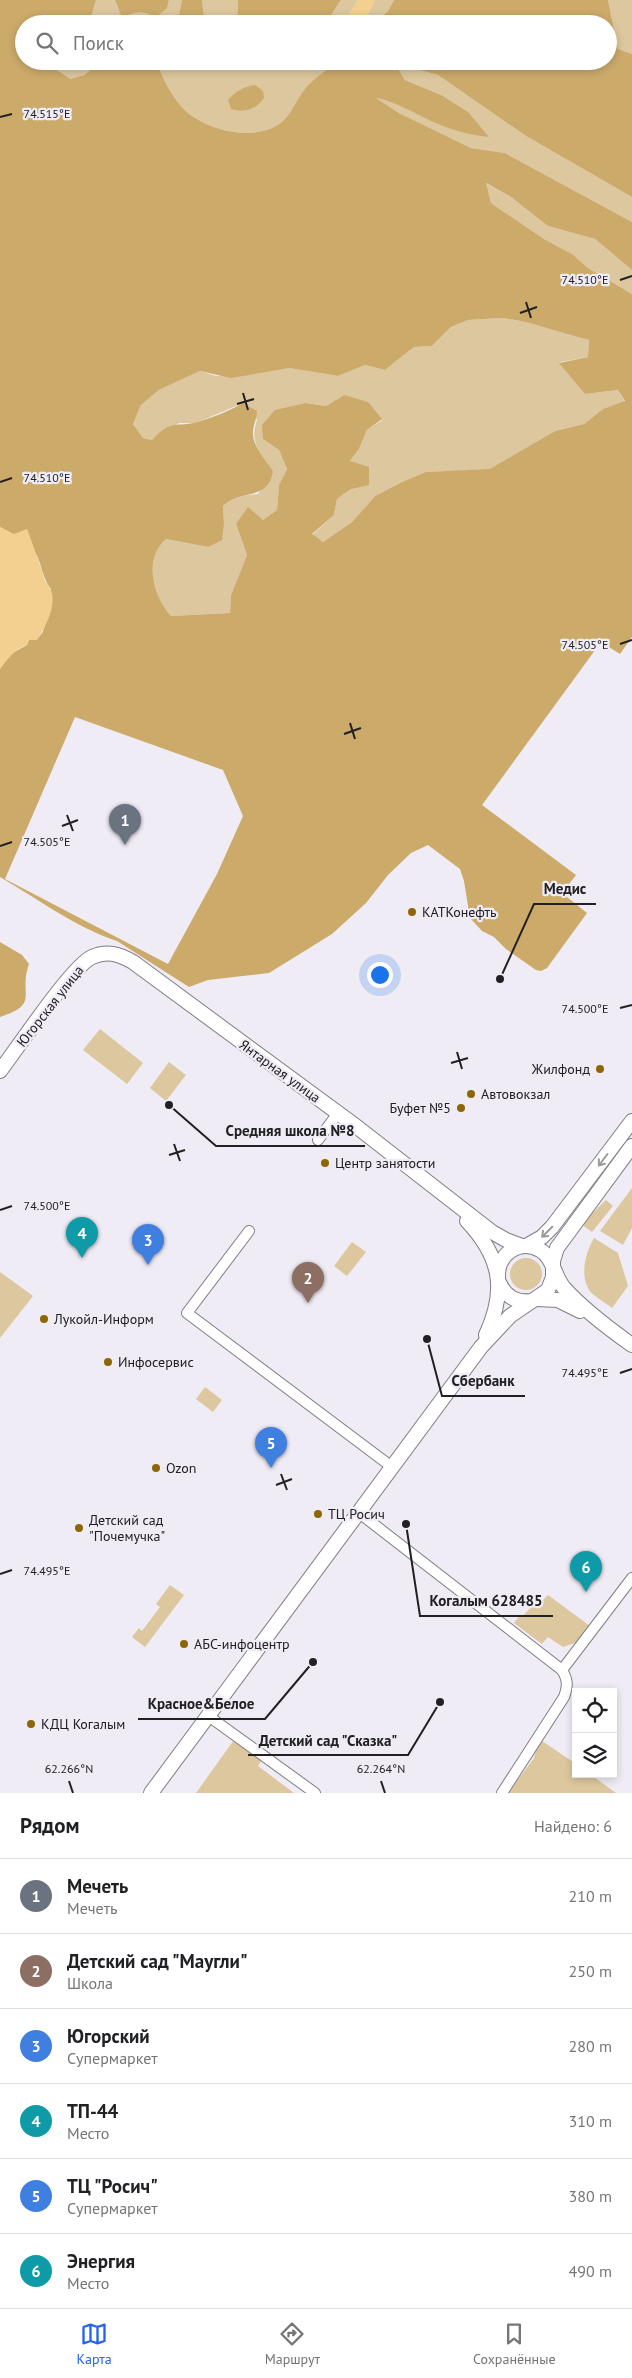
<!DOCTYPE html>
<html lang="ru">
<meta charset="utf-8">
<style>
:root{--surface:#fff;--page:#f6f6f6;--text:#202124;--muted:#757577;--line:#e0e0e0;--accent:#2563eb}
body{margin:0;font-family:"PT Sans",sans-serif;background:var(--page);color:var(--text)}
.controls{position:absolute;right:15px;bottom:15px;display:grid;overflow:hidden;border-radius:0px;box-shadow:0 2px 8px #0003}
.controls button{width:45px;height:45px;display:grid;place-items:center;padding:0;border:0;border-bottom:1px solid var(--line);background:var(--surface);color:var(--text);font:25px sans-serif}
.you{position:absolute;left:379px;top:974px;width:18px;height:18px;margin:-12px;border:4px solid #fff;border-radius:50%;background:#1a73e8;box-shadow:0 0 0 8px #1a73e833}
.badge{display:grid;place-items:center;width:32px;height:32px;border-radius:50%;background:var(--accent);color:#fff;font-size:16px;font-weight:700}
.pin{position:absolute;translate:-50% -41px;filter:drop-shadow(0 1px 2px #0008)}
.pin::after{content:'';position:absolute;top:26px;width:18px;height:15px;background:inherit;clip-path:polygon(0 0,100% 0,50% 100%)}
.list{margin:0;padding:0;list-style:none}
h2{display:flex;justify-content:space-between;align-items:center;height:65px;margin:0;padding:0 20px;font-size:21px}
h2 small{font-size:16px;font-weight:400;color:var(--muted)}
.list li{display:grid;grid-template-columns:32px 1fr auto;gap:15px;align-items:center;box-sizing:border-box;height:75px;padding:0 20px;border-top:1px solid var(--line)}
.list b{display:block;font-size:19px;white-space:nowrap}
.list p{margin:0;font-size:16px;white-space:nowrap;color:var(--muted)}
.list em{font-size:16px;font-style:normal;color:var(--muted)}
.icon{flex:none;width:28px;height:28px;fill:none;stroke:currentColor;stroke-width:2;stroke-linecap:round;stroke-linejoin:round}
.map{position:relative;flex:none;width:632px;height:1793px;overflow:hidden}
.search{position:absolute;background:var(--surface);box-shadow:0 2px 8px #0003;left:15px;right:15px;top:15px;height:55px;display:flex;align-items:center;gap:12px;box-sizing:border-box;padding:0 18px;border-radius:28px;color:var(--muted);font-size:19px}
.sheet{height:515px;background:var(--surface)}
nav{display:flex;justify-content:space-around;align-items:center;box-sizing:border-box;height:70px;border-top:1px solid var(--line);background:var(--surface);font-size:14px;color:var(--muted)}
nav a{display:grid;justify-items:center;gap:2px}
nav .on{color:var(--accent)}
.map>svg:first-child{display:block}
</style>
<div class="map">
<svg width="632" height="1793" viewBox="0 0 632 1793">
<rect width="100%" height="100%" fill="#efecf5"/>
<g fill="#ddc79e">
<polygon points="96,0 115,0 122,18 136,11 167,8 169,0 182,0 177,24 89,24"/>
<polygon points="202,0 238,0 237,24 205,24"/>
<polygon points="341,0 358,0 343,24 325,24"/>
<polygon points="375,0 394,0 388,11 374,24 360,24 367,15"/>
<polygon points="608,0 632,0 632,54 618,49"/>
<polygon points="65,61 102,61 84,75 69,79 57,70"/>
<path d="M156,61H249L262,64L311,61L312,68L321,61H339C327,70 313,78 304,90C296,100 291,114 282,122C256,142 212,132 188,113C173,100 163,79 156,61Z"/>
<polygon points="395,62 438,75 526,136 632,197 632,222 505,153 471,148 399,113 374,97 404,106 432,121 441,95 405,80"/>
<polygon points="485,183 511,197 548,226 595,239 632,270 632,294 588,268 572,254 544,239 491,203"/>
<path d="M501,318C532,321 559,333 589,340L588,357L560,362L585,394L618,390L625,402L603,409L584,424L555,431L490,470L427,472L402,482L375,496L352,522L323,542L312,535L334,515L337,499L351,489L350,461L359,449L367,430L382,420L344,395L326,406L306,403L263,439L279,450L287,469L279,485L277,510L263,520L236,524L247,555L231,595L230,613L171,616C153,596 143,559 166,539L208,547L224,523L223,506C233,496 245,495 258,494L273,471C260,452 249,443 257,420L243,403L196,423H179L152,440L143,438L133,424L141,405L159,390L200,371L216,376L289,368L338,376L365,365L385,370L414,347L432,346L451,327L468,320Z"/>
<polygon points="100,1029 143,1063 127,1084 83,1050"/>
<polygon points="169,1062 186,1075 166,1101 150,1088"/>
<polygon points="632,1188 632,1228 623,1245 600,1231"/>
<polygon points="606,1200 613,1206 592,1232 581,1224"/>
<path d="M594,1238L618,1253L628,1286L612,1308C605,1302 592,1296 588,1288C580,1273 586,1251 594,1238Z"/>
<polygon points="352,1242 366,1252 347,1276 334,1266"/>
<circle cx="526" cy="1274" r="16"/>
<polygon points="0,1272 33,1296 0,1338"/>
<polygon points="205,1387 222,1400 213,1412 196,1399"/>
<polygon points="170,1585 184,1595 145,1647 132,1637 139,1628 142,1631 160,1607 156,1604"/>
<polygon points="548,1595 590,1626 578,1642 563,1647 548,1637 542,1644 514,1623 520,1615 523,1616 538,1599 541,1602"/>
<polygon points="234,1740 262,1760 258,1766 294,1793 196,1793"/>
<polygon points="542,1741 576,1764 576,1774 590,1774 616,1793 508,1793 534,1758 536,1749"/>
</g>
<g fill="#ccaa6a" fill-rule="evenodd">
<path d="M0,0H96L89,24H24V61H65L57,70L70,79L84,75L102,61H156C163,79 173,100 188,113C212,132 256,142 282,122C291,114 296,100 304,90C313,78 327,70 339,61H608V24H374L388,11L394,0H608L618,49L632,54V197L526,136L438,75L395,63L405,80L441,95L468,112L489,137C469,135 452,130 433,122C414,113 397,102 376,98L399,113L471,148L505,153L632,222V270L595,239L548,226L511,197L486,183L491,203L544,239L572,254L588,268L632,294V637L620,654L601,642L482,805L576,875L562,893L587,913L547,968L541,971L536,970L506,949L494,937L482,931L470,918L464,881L460,869L428,845L411,853L388,875L366,903L332,934L269,973L208,980L189,987L117,941C75,927 38,899 0,877V669L9,655L27,645L29,640L37,639L43,632L51,589C42,578 42,564 35,552C29,540 11,534 0,527ZM501,318C531,321 559,333 589,340L588,357L559,363L585,394L618,390L625,401L603,409L584,424L555,431L490,469L426,472L402,482L375,496L352,522L323,542L312,534L334,515L337,499L351,489L369,485V467L350,461L359,449L367,430L382,419L368,402L344,395L326,406L306,403L275,410L262,425L263,439L279,450L287,469L279,485L277,510L263,520L248,507L236,524L247,555L231,595L230,613L171,616C153,596 143,559 166,539L208,547L222,540L224,523L223,506C241,488 268,502 273,471C266,460 254,448 253,435C252,427 257,419 257,411L243,403C229,411 214,417 198,422C176,428 172,418 152,440L143,438L133,424L141,405L159,390L200,371L231,378L289,368L338,376L365,365L385,370L414,347L432,346L451,327L468,320ZM75,717L223,770L243,816L217,874L168,964L5,879Z"/>
<path d="M115,0H169L167,8L156,17C142,10 135,11 122,18Z"/>
<polygon points="182,0 202,0 205,24 177,24"/>
<polygon points="238,0 341,0 325,24 237,24"/>
<path d="M255,85L263,91L264,98C255,110 245,113 231,109L228,100C236,91 243,87 255,85Z"/>
<path d="M0,942L22,955L29,964C18,994 41,1004 0,1017Z"/>
</g>
<g fill="#f3d08f">
<polygon points="358,0 375,0 367,15 360,24 343,24"/>
<path d="M0,527L14,534L27,529C33,545 39,561 44,578C45,582 48,584 50,588C58,603 46,627 37,640H29L27,645C13,650 9,658 0,669Z"/>
</g>
<g fill="none" stroke-linecap="round" stroke-linejoin="round">
<defs>
<g id="street">
<polyline points="318,1140 338,1113"/>
<polyline points="249,1231 187,1313 392,1467"/>
<path d="M358,1512L562,1670C568,1680 568,1686 564,1697L502,1793"/>
<polyline points="562,1670 632,1578"/>
<polyline points="207,1715 315,1793"/>
</g>
<g id="secondary">
<path d="M0,1071C17,1049 72,966 92,957C107,950 119,954 133,962L357,1127L492,1232L506,1240L522,1246"/>
<path d="M467,1221C501,1257 507,1290 486,1335"/>
<polyline points="526,1246 542,1237 552,1227 632,1121"/>
<path d="M498,1277C497,1255 519,1238 540,1250C553,1257 554,1276 564,1288C584,1310 608,1328 632,1345"/>
<path d="M499,1282C505,1297 517,1303 532,1301"/>
<polyline points="537,1299 558,1300 580,1311"/>
<polyline points="151,1793 481,1347 510,1316 548,1290 553,1277 553,1261 557,1248 632,1146"/>
</g>
</defs>
<use href="#street" stroke="#807d85" stroke-width="12"/>
<use href="#secondary" stroke="#807d85" stroke-width="16"/>
<use href="#street" stroke="#fff" stroke-width="10"/>
<use href="#secondary" stroke="#fff" stroke-width="14"/>
</g>
<defs><path id="oneway-shaft" d="M-6 0H5M1.5-3L5.5 0L1.5 3" fill="none" stroke-width="1.6" stroke-linecap="round" stroke-linejoin="round" transform="scale(1.25)"/></defs>
<g stroke="#9b9b9c">
<use href="#oneway-shaft" transform="translate(603 1160) rotate(127)"/>
<use href="#oneway-shaft" transform="translate(547 1232) rotate(135)"/>
</g>
<path fill="none" stroke="#212023" stroke-width="2" d="M0,117L12,114M620,280L632,276M526,302L531,318M520,313L537,307M243,393L248,410M237,404L254,399M0,482L12,478M620,644L632,640M350,723L355,739M344,734L361,728M67,815L73,831M62,826L78,820M0,846L12,842M620,1008L632,1005M457,1052L462,1069M451,1063L468,1058M174,1144L180,1161M169,1155L185,1150M0,1210L12,1206M620,1373L632,1369M281,1474L287,1490M276,1485L292,1479M0,1574L12,1570M69,1781L73,1793M381,1781L385,1793"/>
<g fill="#8c6607" stroke="#efecf5" stroke-width="2">
<circle cx="412" cy="912" r="5"/>
<circle cx="600" cy="1069" r="5"/>
<circle cx="471" cy="1094" r="5"/>
<circle cx="461" cy="1108" r="5"/>
<circle cx="325" cy="1163" r="5"/>
<circle cx="44" cy="1319" r="5"/>
<circle cx="108" cy="1362" r="5"/>
<circle cx="156" cy="1468" r="5"/>
<circle cx="318" cy="1514" r="5"/>
<circle cx="79" cy="1528" r="5"/>
<circle cx="184" cy="1644" r="5"/>
<circle cx="31" cy="1724" r="5"/>
</g>
<g text-anchor="middle" stroke-width="4.5" stroke-linejoin="round" paint-order="stroke">
<g font-size="14" fill="#212023" stroke="#efecf5" text-anchor="start">
<text x="422" y="917">КАТКонефть</text>
<text x="590" y="1074" text-anchor="end">Жилфонд</text>
<text x="481" y="1099">Автовокзал</text>
<text x="451" y="1113" text-anchor="end">Буфет №5</text>
<text x="335" y="1168">Центр занятости</text>
<text x="54" y="1324">Лукойл-Информ</text>
<text x="118" y="1367">Инфосервис</text>
<text x="166" y="1473">Ozon</text>
<text x="328" y="1519">ТЦ Росич</text>
<text x="89" y="1525">Детский сад<tspan x="89" dy="16">"Почемучка"</tspan></text>
<text x="194" y="1649">АБС-инфоцентр</text>
<text x="41" y="1729">КДЦ Когалым</text>
</g>
<g font-size="14" fill="#212023" stroke="#efecf5">
<text transform="translate(50 1006) rotate(-52)" y="5">Югорская улица</text>
<text transform="translate(280 1071) rotate(36)" y="5">Янтарная улица</text>
</g>
</g>
<g font-size="12" text-anchor="middle" fill="#212023" stroke="#efecf5" stroke-width="4.5" stroke-linejoin="round" paint-order="stroke">
<text x="47" y="118">74.515°E</text>
<text x="585" y="284">74.510°E</text>
<text x="47" y="482">74.510°E</text>
<text x="585" y="649">74.505°E</text>
<text x="47" y="846">74.505°E</text>
<text x="585" y="1013">74.500°E</text>
<text x="47" y="1210">74.500°E</text>
<text x="585" y="1377">74.495°E</text>
<text x="47" y="1575">74.495°E</text>
<text x="69" y="1773">62.266°N</text>
<text x="381" y="1773">62.264°N</text>
</g>
<path fill="none" stroke="#212023" stroke-width="2" d="M500 979L534 904H596M169 1105L216 1146H365M427 1339L442 1396H525M406 1524L420 1616H553M313 1662L265 1719H138M440 1702L408 1755H248"/>
<g fill="#212023" stroke="#efecf5" stroke-width="2">
<circle cx="500" cy="979" r="5"/>
<circle cx="169" cy="1105" r="5"/>
<circle cx="427" cy="1339" r="5"/>
<circle cx="406" cy="1524" r="5"/>
<circle cx="313" cy="1662" r="5"/>
<circle cx="440" cy="1702" r="5"/>
</g>
<g font-size="15" text-anchor="middle" font-weight="bold" fill="#212023" stroke="#efecf5" stroke-width="4.5" stroke-linejoin="round" paint-order="stroke">
<text x="565" y="894">Медис</text>
<text x="290" y="1136">Средняя школа №8</text>
<text x="483" y="1386">Сбербанк</text>
<text x="486" y="1606">Когалым 628485</text>
<text x="201" y="1709">Красное&amp;Белое</text>
<text x="328" y="1746">Детский сад "Сказка"</text>
</g>
</svg>
<div class="controls">
<button><svg class="icon" aria-label="locate" viewBox="0 0 24 24"><circle cx="12" cy="12" r="6"/><path d="M12 2v4M12 18v4M2 12h4M18 12h4"/></svg></button>
<button><svg class="icon" aria-label="layers" viewBox="0 0 24 24"><path d="M12 4l9 5-9 5-9-5zM3 14l9 5 9-5"/></svg></button>
</div>
<div class="you"></div>
<div class="pin badge" style="left:125px;top:845px;background:#6b7280">1</div>
<div class="pin badge" style="left:308px;top:1303px;background:#8d6e63">2</div>
<div class="pin badge" style="left:148px;top:1265px;background:#3f7fe0">3</div>
<div class="pin badge" style="left:82px;top:1258px;background:#0f9aa8">4</div>
<div class="pin badge" style="left:271px;top:1468px;background:#3f7fe0">5</div>
<div class="pin badge" style="left:586px;top:1592px;background:#0f9aa8">6</div>
<div class="search"><svg class="icon" aria-label="search" viewBox="0 0 24 24"><circle cx="10" cy="10" r="6"/><path d="M15 15l6 6"/></svg>Поиск</div>
</div>
<section class="sheet">
<h2>Рядом<small>Найдено: 6</small></h2>
<ul class="list">
<li><span class="badge" style="background:#6b7280">1</span><div><b>Мечеть</b><p>Мечеть</p></div><em>210 m</em></li>
<li><span class="badge" style="background:#8d6e63">2</span><div><b>Детский сад &quot;Маугли&quot;</b><p>Школа</p></div><em>250 m</em></li>
<li><span class="badge" style="background:#3f7fe0">3</span><div><b>Югорский</b><p>Супермаркет</p></div><em>280 m</em></li>
<li><span class="badge" style="background:#0f9aa8">4</span><div><b>ТП-44</b><p>Место</p></div><em>310 m</em></li>
<li><span class="badge" style="background:#3f7fe0">5</span><div><b>ТЦ &quot;Росич&quot;</b><p>Супермаркет</p></div><em>380 m</em></li>
<li><span class="badge" style="background:#0f9aa8">6</span><div><b>Энергия</b><p>Место</p></div><em>490 m</em></li>
</ul>
</section>
<nav>
<a class="on"><svg class="icon" aria-label="map" viewBox="0 0 24 24"><path d="M3 6l6-2 6 2 6-2v14l-6 2-6-2-6 2zM9 4v14M15 6v14"/></svg>Карта</a>
<a><svg class="icon" aria-label="directions" viewBox="0 0 24 24"><path d="M12 3l9 9-9 9-9-9zM9 14v-3h6M13 9l2 2-2 2"/></svg>Маршрут</a>
<a><svg class="icon" aria-label="saved" viewBox="0 0 24 24"><path d="M7 4h10v16l-5-4-5 4z"/></svg>Сохранённые</a>
</nav>
